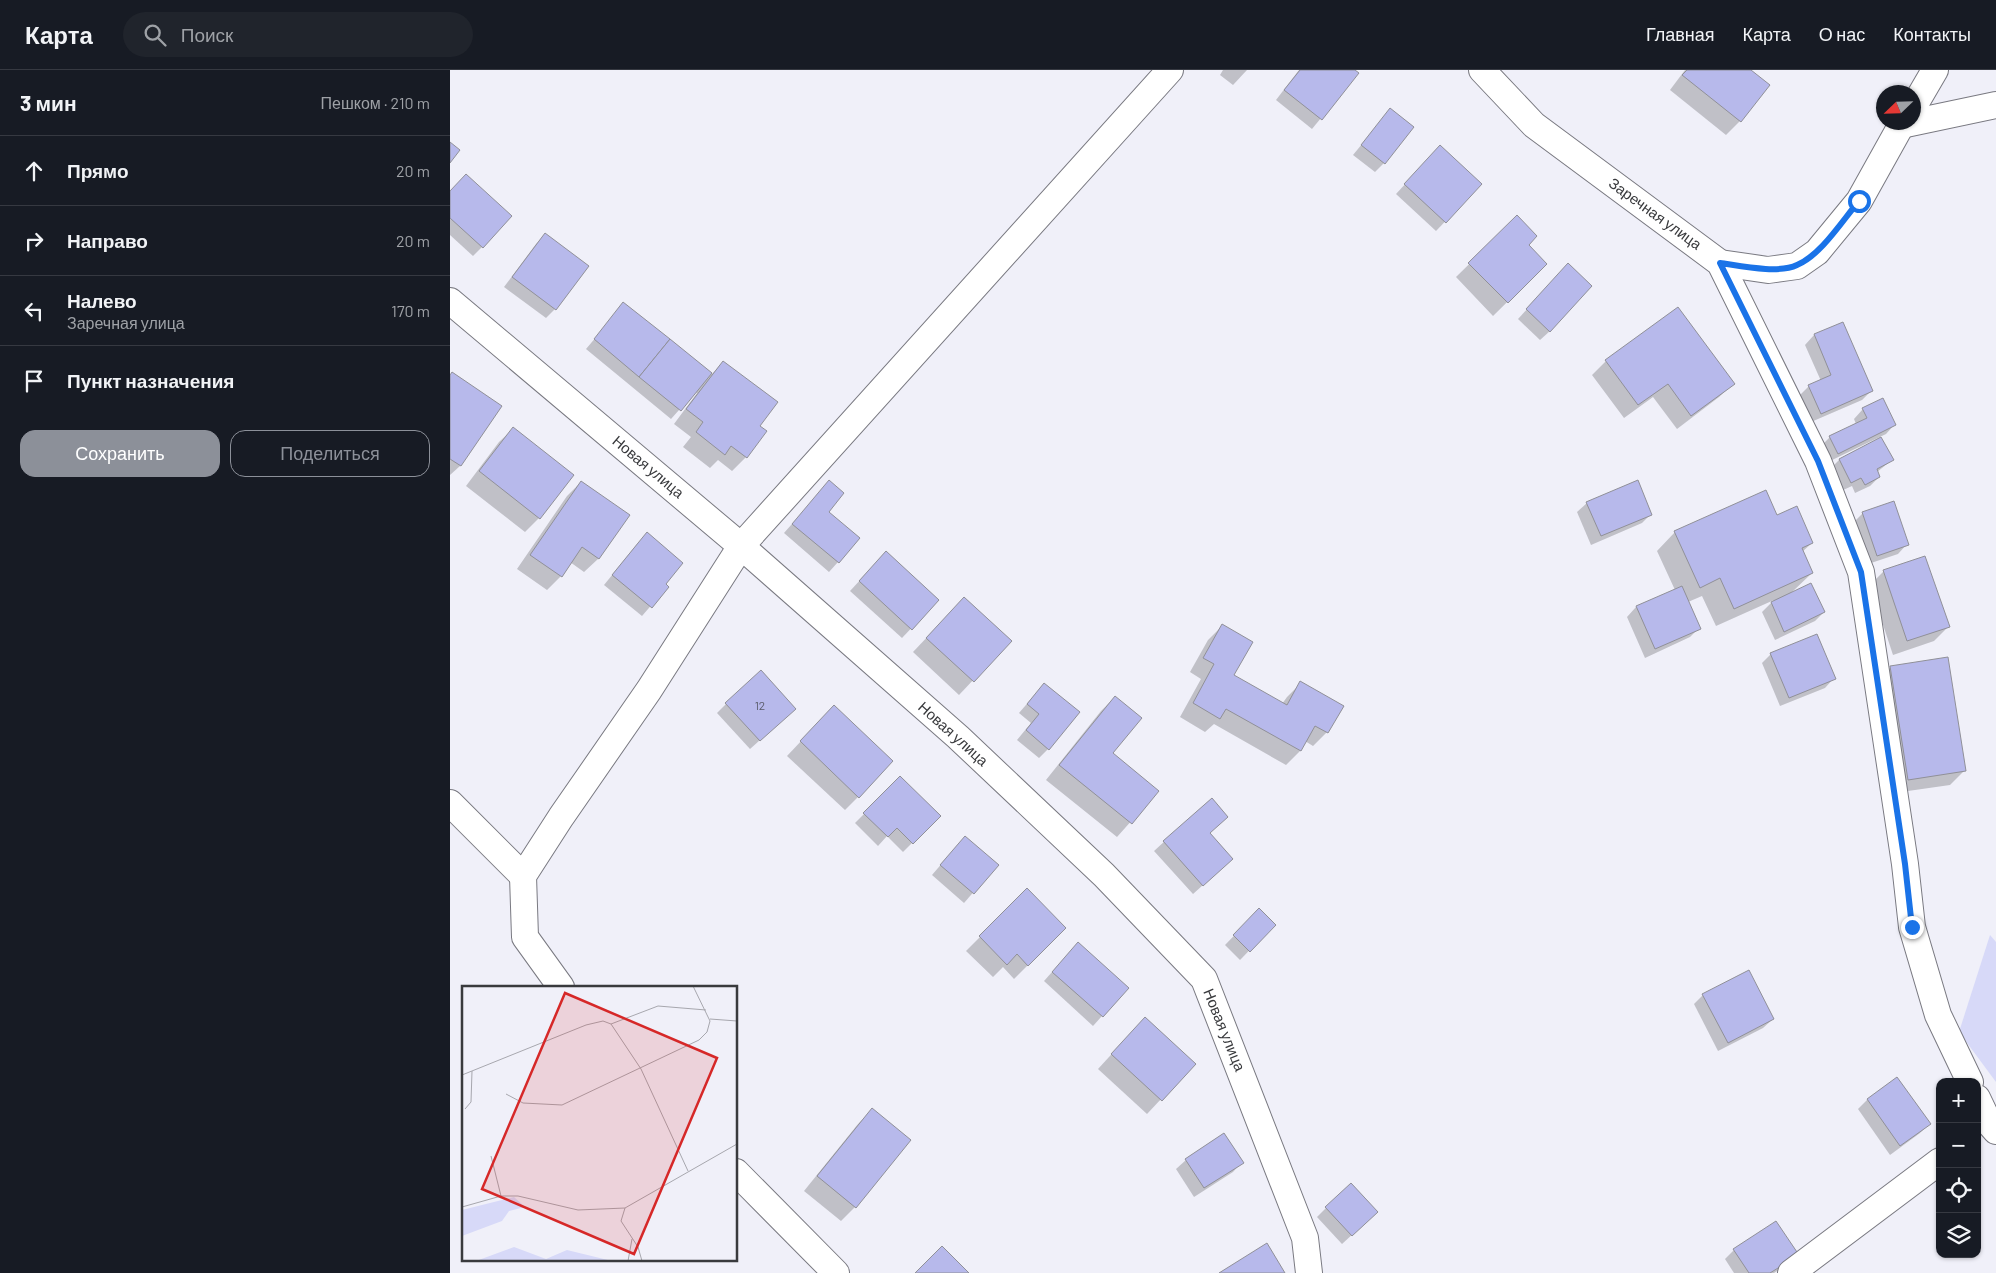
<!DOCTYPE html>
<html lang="ru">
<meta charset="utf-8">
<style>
:root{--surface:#171b24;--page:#20242c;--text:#f1f3f6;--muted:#9ea1a6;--line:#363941;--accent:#8c9099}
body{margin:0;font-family:Barlow,sans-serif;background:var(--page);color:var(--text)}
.controls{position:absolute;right:15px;bottom:15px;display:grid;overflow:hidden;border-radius:10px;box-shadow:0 1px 4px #0004}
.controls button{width:45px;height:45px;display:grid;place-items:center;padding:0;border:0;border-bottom:1px solid var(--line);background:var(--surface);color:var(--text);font:25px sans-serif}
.compass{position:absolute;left:1426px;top:15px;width:45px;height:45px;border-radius:50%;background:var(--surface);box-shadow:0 1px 4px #0004;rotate:247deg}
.stop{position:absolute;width:15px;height:15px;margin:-11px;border:4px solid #1a73e8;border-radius:50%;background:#fff}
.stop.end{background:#1a73e8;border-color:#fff;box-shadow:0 1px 5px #0008}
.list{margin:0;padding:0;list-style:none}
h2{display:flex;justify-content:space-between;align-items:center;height:65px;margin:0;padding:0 20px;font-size:21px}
h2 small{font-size:16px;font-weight:400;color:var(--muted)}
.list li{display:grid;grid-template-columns:32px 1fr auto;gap:15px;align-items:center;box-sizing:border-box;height:70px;padding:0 20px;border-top:1px solid var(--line)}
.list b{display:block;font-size:19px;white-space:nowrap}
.list p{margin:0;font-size:16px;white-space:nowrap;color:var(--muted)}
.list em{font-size:16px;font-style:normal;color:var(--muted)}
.actions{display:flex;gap:10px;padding:15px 20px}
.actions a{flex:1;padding:11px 0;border:1px solid var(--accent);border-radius:15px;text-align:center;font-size:18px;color:var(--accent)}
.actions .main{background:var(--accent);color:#fff}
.icon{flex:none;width:28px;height:28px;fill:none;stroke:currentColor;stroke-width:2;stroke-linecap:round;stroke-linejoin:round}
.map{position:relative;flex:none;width:1546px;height:1203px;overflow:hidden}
header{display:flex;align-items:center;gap:30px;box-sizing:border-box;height:70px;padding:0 25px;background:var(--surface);border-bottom:1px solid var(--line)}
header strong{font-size:24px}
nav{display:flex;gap:28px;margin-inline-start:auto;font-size:18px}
.search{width:350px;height:45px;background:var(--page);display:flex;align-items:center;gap:12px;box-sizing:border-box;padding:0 18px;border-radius:28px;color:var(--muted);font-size:19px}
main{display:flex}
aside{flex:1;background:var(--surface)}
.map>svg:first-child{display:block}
</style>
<header>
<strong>Карта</strong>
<div class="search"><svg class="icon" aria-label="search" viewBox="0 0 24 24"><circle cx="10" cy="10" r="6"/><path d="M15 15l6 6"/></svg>Поиск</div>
<nav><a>Главная</a><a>Карта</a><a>О нас</a><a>Контакты</a></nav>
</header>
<main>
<aside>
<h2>3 мин<small>Пешком · 210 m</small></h2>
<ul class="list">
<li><svg class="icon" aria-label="ahead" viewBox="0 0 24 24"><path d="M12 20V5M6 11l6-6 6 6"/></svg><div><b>Прямо</b></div><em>20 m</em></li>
<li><svg class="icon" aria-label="right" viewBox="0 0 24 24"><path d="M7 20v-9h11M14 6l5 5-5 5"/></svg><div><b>Направо</b></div><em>20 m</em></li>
<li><svg class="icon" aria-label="left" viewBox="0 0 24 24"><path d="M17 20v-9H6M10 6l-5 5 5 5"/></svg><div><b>Налево</b><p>Заречная улица</p></div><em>170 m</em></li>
<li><svg class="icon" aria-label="arrive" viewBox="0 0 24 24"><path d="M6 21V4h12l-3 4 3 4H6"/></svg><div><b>Пункт назначения</b></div></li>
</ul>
<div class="actions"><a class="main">Сохранить</a><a>Поделиться</a></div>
</aside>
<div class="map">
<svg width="1546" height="1203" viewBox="0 0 1546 1203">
<rect width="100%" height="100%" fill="#f0f0f9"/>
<polygon fill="#d7d9f8" points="1540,865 1546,872 1546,1012 1509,962"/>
<g fill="#0003">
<polygon points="773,0 797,0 783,15 770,5"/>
<polygon points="849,0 903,0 907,4 862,59 826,30"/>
<polygon points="1235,0 1298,0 1290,51 1276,65 1220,20"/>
<polygon points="940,40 934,93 925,102 903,85"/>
<polygon points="981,86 1030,115 986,161 946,124"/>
<polygon points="0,122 32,177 23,186 0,165"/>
<polygon points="1067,147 1077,175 1096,194 1043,246 1006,207"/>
<polygon points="95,165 105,239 96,248 54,217 86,174"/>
<polygon points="1109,204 1100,261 1090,270 1068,249"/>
<polygon points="174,234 262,304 273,292 308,356 296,387 282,401 268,390 260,398 233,377 241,367 224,354 247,323 245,322 221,349 136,279"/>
<polygon points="1228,239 1283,314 1269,327 1227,359 1203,327 1174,348 1142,305 1156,291"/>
<polygon points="1392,254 1421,321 1412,330 1361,352 1350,325 1359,316 1371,311 1355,275 1364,265"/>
<polygon points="0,305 50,336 10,396 0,405"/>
<polygon points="1413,339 1445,354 1436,364 1378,392 1371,376 1380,367 1406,354 1404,349"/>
<polygon points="63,359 122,405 89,448 75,462 16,416 49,372"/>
<polygon points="1431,369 1442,390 1427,402 1429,407 1420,416 1405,423 1402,416 1391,421 1380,399 1389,390"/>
<polygon points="131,412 178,445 148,489 134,502 120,492 111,506 97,520 67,499 117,426"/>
<polygon points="379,412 377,442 388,492 379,502 334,463"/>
<polygon points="1137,433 1201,444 1192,453 1141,475 1127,442"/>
<polygon points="1413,443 1457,474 1448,484 1418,494 1404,452"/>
<polygon points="1326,447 1362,473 1352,482 1362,503 1341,523 1374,542 1365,551 1325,570 1312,542 1324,530 1266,556 1252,526 1238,532 1249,558 1240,567 1195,588 1177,547 1186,537 1225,520 1207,481 1225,462"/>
<polygon points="188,473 217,517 192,546 154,515"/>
<polygon points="427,492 488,530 452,568 400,521"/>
<polygon points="1434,501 1498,557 1484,571 1443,585 1420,515"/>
<polygon points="500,543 560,571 509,625 463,582"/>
<polygon points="772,556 782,605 832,634 837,627 851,613 877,662 863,676 855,671 850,681 836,695 764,654 755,662 730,647 751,609 740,602 758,570"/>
<polygon points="1321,584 1384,608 1375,618 1330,636 1312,593"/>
<polygon points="1441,597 1514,701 1500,715 1444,723 1427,611"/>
<polygon points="594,614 598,679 589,688 567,670 581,653 569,643"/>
<polygon points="665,627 661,683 708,721 667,767 596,710 651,641"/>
<polygon points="276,634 335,648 300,679 267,643"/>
<polygon points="370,651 408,727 395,740 337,686"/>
<polygon points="450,708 489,746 453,782 437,766 428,776 405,753"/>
<polygon points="761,729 759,763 772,798 743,824 704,781"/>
<polygon points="506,777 547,795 514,833 482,805"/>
<polygon points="577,820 615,858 564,909 553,897 543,907 516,881"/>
<polygon points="809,840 824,855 790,890 775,875"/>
<polygon points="619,883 677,918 643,956 594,911"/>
<polygon points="1253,925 1323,949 1313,958 1268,981 1244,934"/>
<polygon points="681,963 744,994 697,1044 648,999"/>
<polygon points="1447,1009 1479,1054 1470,1063 1440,1085 1408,1039 1417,1030"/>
<polygon points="422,1040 459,1070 405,1137 391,1151 354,1121 408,1054"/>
<polygon points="736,1090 792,1092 783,1102 744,1127 726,1099"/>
<polygon points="876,1138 917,1151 892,1174 867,1147"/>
<polygon points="1284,1180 1338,1194 1324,1203 1284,1203 1275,1189"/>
</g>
<g fill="#b7b9eb" stroke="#909098">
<polygon points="850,0 905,0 909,3 872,50 834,20"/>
<polygon points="1237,0 1301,0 1320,15 1291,52 1232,5"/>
<polygon points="940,38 964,57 935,94 911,75"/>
<polygon points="0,72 10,80 0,93"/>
<polygon points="990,75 1032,114 996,153 954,114"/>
<polygon points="16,104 62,146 33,178 0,148 0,121"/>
<polygon points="1067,145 1087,166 1079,175 1097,194 1058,233 1018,193"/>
<polygon points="95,163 139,196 106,240 62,207"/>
<polygon points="1118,193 1142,216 1100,262 1076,239"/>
<polygon points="173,232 220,269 189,307 144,269"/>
<polygon points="1228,237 1285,314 1241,346 1218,314 1188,335 1155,290"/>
<polygon points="1393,252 1423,321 1371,344 1358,315 1381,305 1364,264"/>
<polygon points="220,269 262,303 231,341 189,307"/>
<polygon points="273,291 328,332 310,356 317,361 297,388 281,376 275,385 246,362 253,352 236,339"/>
<polygon points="2,302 52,336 11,396 0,389 0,305"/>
<polygon points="1433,328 1446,355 1388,384 1379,366 1417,348 1412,338"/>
<polygon points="63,357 124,405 90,449 29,401"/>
<polygon points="1431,367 1444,390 1427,399 1430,407 1415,415 1411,408 1401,413 1389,389"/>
<polygon points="379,410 394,423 379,442 410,468 389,493 342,454"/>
<polygon points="1188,410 1202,445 1151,466 1136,432"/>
<polygon points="131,411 180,445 149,489 132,477 112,507 80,485"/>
<polygon points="1316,420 1327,445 1347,436 1363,473 1352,478 1363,503 1284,539 1270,508 1250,518 1224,461"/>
<polygon points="1444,431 1459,475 1427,486 1412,442"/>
<polygon points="197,462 233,493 216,514 219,517 202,538 162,505"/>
<polygon points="436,481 489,530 462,560 409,511"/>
<polygon points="1475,486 1500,557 1457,571 1433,500"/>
<polygon points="1361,513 1375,542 1334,562 1321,532"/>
<polygon points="1232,516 1251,559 1205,579 1186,536"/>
<polygon points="514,527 562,571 524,612 476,568"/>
<polygon points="772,554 803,572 784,605 837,635 850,611 894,636 878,663 865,656 851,681 776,639 770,649 743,633 764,594 753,588"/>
<polygon points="1367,564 1386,609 1339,628 1320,583"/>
<polygon points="1498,587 1516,701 1458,710 1440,596"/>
<polygon points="311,600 346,639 310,671 275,633"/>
<polygon points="594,613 630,642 599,680 576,660 589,644 577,634"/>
<polygon points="665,626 692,648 663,683 709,721 682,754 609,695"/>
<polygon points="384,635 443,691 409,728 350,671"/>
<polygon points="450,706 491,746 463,774 447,758 438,767 413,743"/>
<polygon points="762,728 778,747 760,763 783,789 753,816 713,771"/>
<polygon points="515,766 549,795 524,824 490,795"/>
<polygon points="577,818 616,858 578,896 567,884 557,895 529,866"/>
<polygon points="809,838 826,855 800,882 783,865"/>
<polygon points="628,872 679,918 653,947 602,902"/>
<polygon points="1299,900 1324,949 1278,973 1252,924"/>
<polygon points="695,947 746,994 712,1031 661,984"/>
<polygon points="1447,1007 1481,1054 1450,1076 1417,1029"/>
<polygon points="422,1038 461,1070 406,1138 367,1106"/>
<polygon points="774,1063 794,1093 754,1118 735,1089"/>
<polygon points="901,1113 928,1142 902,1166 875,1137"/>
<polygon points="1326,1151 1349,1185 1320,1203 1299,1203 1283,1179"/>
<polygon points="817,1173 835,1203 769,1203"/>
<polygon points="492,1176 519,1203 465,1203"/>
</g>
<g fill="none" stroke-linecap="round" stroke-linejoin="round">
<defs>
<g id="minor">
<polyline points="1032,0 1084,55 1270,193 1368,391 1411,502 1455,794 1462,857 1488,945 1520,1012"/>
<polyline points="1464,36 1485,0"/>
<polyline points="1451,55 1546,35"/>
<polyline points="1270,193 1318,200 1347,196 1367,182 1409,131 1453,52"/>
<polyline points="0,231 291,476 508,667 654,805 754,909 855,1168 859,1203"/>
<polyline points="0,733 73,806"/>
<polyline points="111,917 75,867 73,806 111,747 199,620 291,476 720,0"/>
<polyline points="1527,1028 1539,1053 1546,1061"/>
<polyline points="286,1102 386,1203"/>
<polyline points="1341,1203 1490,1091"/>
</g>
</defs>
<use href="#minor" stroke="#797981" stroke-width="28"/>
<use href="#minor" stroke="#fff" stroke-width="26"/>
</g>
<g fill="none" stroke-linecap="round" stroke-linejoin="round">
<path stroke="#1a73e8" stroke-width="6" d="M1409,131C1392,151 1371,185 1347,195C1328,204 1291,196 1270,193L1368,391L1411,502L1455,794L1462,857"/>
</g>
<g text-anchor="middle" stroke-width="5" stroke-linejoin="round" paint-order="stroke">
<g font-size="12" fill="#585a68">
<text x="310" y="640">12</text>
</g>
<g font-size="15" fill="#393a3d" stroke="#fff">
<text transform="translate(1205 144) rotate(36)" y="5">Заречная улица</text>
<text transform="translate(198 397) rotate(40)" y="5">Новая улица</text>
<text transform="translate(503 664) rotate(42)" y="5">Новая улица</text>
<text transform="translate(774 960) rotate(68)" y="5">Новая улица</text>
</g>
</g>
<g transform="translate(12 916)">
<rect width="275" height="275" fill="#f0f0f9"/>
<path d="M52,211L63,221L47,225L40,235L0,250V224ZM52,261L84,273L105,264L150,275H14Z" fill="#d7d9f8"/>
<path fill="none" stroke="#a7a7ae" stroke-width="1" d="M248,33L275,35M149,38L196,20L244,24M0,89L124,39L141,35L149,38L179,83L226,185M44,108L61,117L100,119L237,54L245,46L248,35L231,0M3,123L9,116L10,85M29,170L39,210M0,221L39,210H56L116,224L163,222L275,158M163,222L159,235L176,261L180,275M166,275L170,253"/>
<path fill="#d62828" fill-opacity="0.15" stroke="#d62828" stroke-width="2.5" d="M103,7L255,72L172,268L20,203Z"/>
<rect width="275" height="275" fill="none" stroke="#393a3d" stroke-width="2.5"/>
</g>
</svg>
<div class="controls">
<button>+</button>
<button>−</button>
<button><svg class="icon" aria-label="locate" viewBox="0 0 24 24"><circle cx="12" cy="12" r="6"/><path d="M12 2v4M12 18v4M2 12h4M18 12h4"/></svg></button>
<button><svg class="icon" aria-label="layers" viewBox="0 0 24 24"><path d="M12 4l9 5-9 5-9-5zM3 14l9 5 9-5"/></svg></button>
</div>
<svg class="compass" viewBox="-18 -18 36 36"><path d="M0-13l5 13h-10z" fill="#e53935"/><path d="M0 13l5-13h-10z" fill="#9ea1a6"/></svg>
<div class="stop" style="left:1409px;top:131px"></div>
<div class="stop end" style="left:1462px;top:857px"></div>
</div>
</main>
